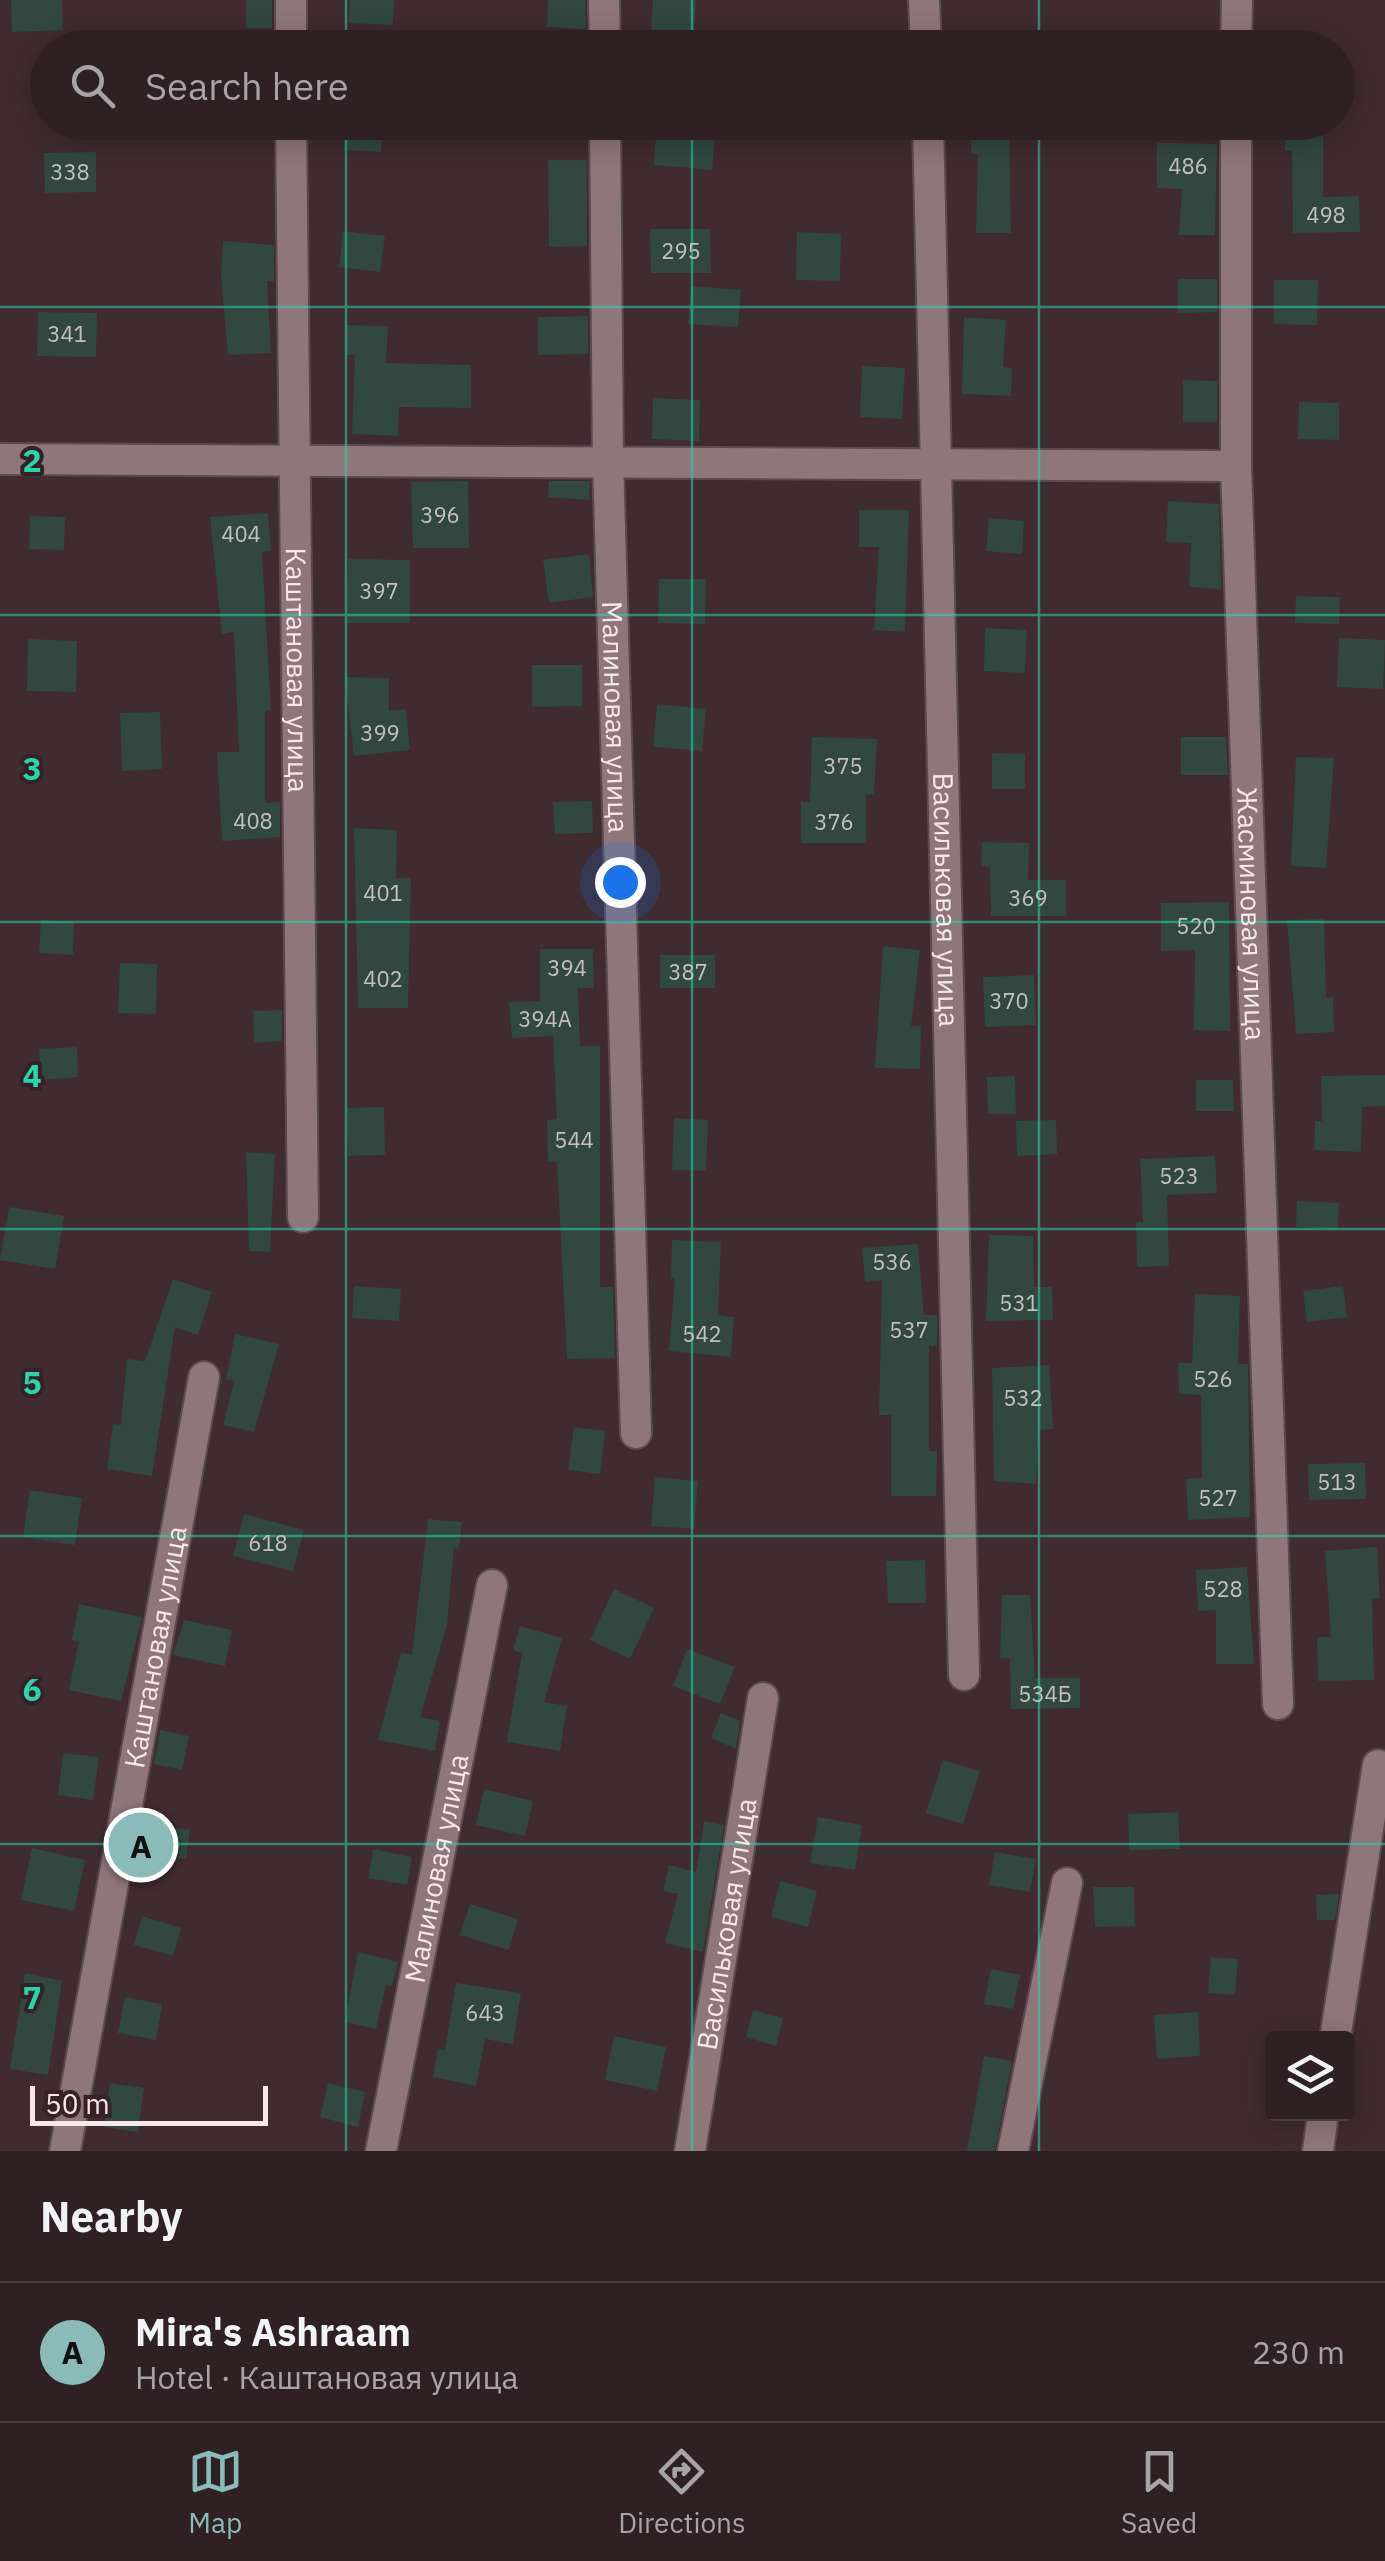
<!DOCTYPE html>
<meta charset="utf-8">
<style>
:root{--surface:#2f2024;--page:#3b2d31;--text:#f1f3f6;--muted:#a7a3a6;--line:#4a3e41;--accent:#8bbbb9}
body{margin:0;font-family:"IBM Plex Sans",sans-serif;background:var(--page);color:var(--text)}
.controls{position:absolute;right:30px;bottom:30px;display:grid;overflow:hidden;border-radius:10px;box-shadow:0 5px 25px #0003}
.controls button{width:90px;height:90px;display:grid;place-items:center;padding:0;border:0;border-bottom:2px solid var(--line);background:var(--surface);color:var(--text);font:50px sans-serif}
.scale{position:absolute;left:30px;bottom:25px;width:238px;box-sizing:border-box;padding-left:10px;border:5px solid #f5e7ea;border-top:0;font-size:28px;line-height:35px;white-space:nowrap;color:#f5e7ea;-webkit-text-stroke:8px #352126;paint-order:stroke}
.you{position:absolute;left:620px;top:882px;width:35px;height:35px;margin:-25px;border:8px solid #fff;border-radius:50%;background:#1a73e8;box-shadow:0 0 0 15px #1a73e833}
.badge{display:grid;place-items:center;width:65px;height:65px;border-radius:50%;background:var(--accent);color:#111;font-size:32px;font-weight:700}
.pin{position:absolute;translate:-50% -50%;border:5px solid #fff;box-shadow:0 2px 10px #0006}
.list{margin:0;padding:0;list-style:none}
h2{display:flex;justify-content:space-between;align-items:center;height:130px;margin:0;padding:0 40px;font-size:42px}
h2 small{font-size:32px;font-weight:400;color:var(--muted)}
.list li{display:grid;grid-template-columns:65px 1fr auto;gap:30px;align-items:center;box-sizing:border-box;height:140px;padding:0 40px;border-top:2px solid var(--line)}
.list b{display:block;font-size:38px;white-space:nowrap}
.list p{margin:0;font-size:32px;white-space:nowrap;color:var(--muted)}
.list em{font-size:32px;font-style:normal;color:var(--muted)}
.icon{flex:none;width:55px;height:55px;fill:none;stroke:currentColor;stroke-width:2;stroke-linecap:round;stroke-linejoin:round}
.map{position:relative;flex:none;width:1385px;height:2151px;overflow:hidden}
.search{position:absolute;background:var(--surface);box-shadow:0 5px 25px #0003;left:30px;right:30px;top:30px;height:110px;display:flex;align-items:center;gap:25px;box-sizing:border-box;padding:0 35px;border-radius:55px;color:var(--muted);font-size:38px}
.sheet{height:270px;background:var(--surface)}
nav{display:flex;justify-content:space-around;align-items:center;box-sizing:border-box;height:140px;border-top:2px solid var(--line);background:var(--surface);font-size:28px;color:var(--muted)}
nav a{display:grid;justify-items:center;gap:5px}
nav .on{color:var(--accent)}
.map>svg:first-child{display:block}
</style>
<div class="map">
<svg width="1385" height="2151" viewBox="0 0 1385 2151">
<rect width="100%" height="100%" fill="#3f2b30"/>
<g fill="#314740">
<polygon points="11,0 62,0 63,30 12,32"/>
<rect x="246" y="0" width="26" height="28"/>
<polygon points="350,0 394,0 393,25 349,23"/>
<polygon points="548,0 585,0 586,29 547,27"/>
<polygon points="653,0 696,0 694,32 651,30"/>
<polygon points="346,122 382,123 381,152 344,150"/>
<polygon points="657,122 716,126 712,170 654,165"/>
<polygon points="972,122 1009,122 1011,233 976,233 978,154 971,154"/>
<polygon points="1285,122 1323,122 1323,197 1359,196 1360,232 1293,233 1292,151 1285,151"/>
<polygon points="1157,143 1217,144 1215,235 1179,235 1182,189 1157,188"/>
<polygon points="96,152 96,192 45,193 44,153"/>
<polygon points="548,160 587,160 587,246 549,247"/>
<polygon points="650,229 710,229 711,273 651,273"/>
<polygon points="343,231 385,236 380,272 339,267"/>
<polygon points="797,232 841,234 840,281 796,280"/>
<polygon points="223,241 274,245 274,281 267,281 271,353 228,355 221,277"/>
<polygon points="1178,279 1217,279 1217,312 1178,313"/>
<polygon points="1274,280 1318,280 1317,325 1274,324"/>
<polygon points="691,286 741,290 738,327 688,324"/>
<polygon points="38,312 97,313 96,357 37,356"/>
<polygon points="588,316 588,354 538,355 538,317"/>
<polygon points="964,317 1006,320 1003,367 1012,368 1011,396 962,394"/>
<polygon points="346,325 388,326 386,363 471,365 471,408 399,407 398,436 352,434 355,355 346,355"/>
<polygon points="862,366 905,368 902,419 860,417"/>
<polygon points="1183,380 1217,381 1217,422 1183,422"/>
<polygon points="653,398 700,400 699,441 652,439"/>
<polygon points="1299,402 1339,403 1339,440 1298,439"/>
<polygon points="468,481 469,548 413,548 411,482"/>
<polygon points="549,481 590,481 589,500 548,497"/>
<polygon points="1168,501 1219,504 1221,589 1189,587 1191,543 1166,542"/>
<polygon points="859,510 909,510 905,632 874,630 879,547 859,547"/>
<polygon points="268,513 271,551 262,552 271,710 265,710 265,803 280,802 280,837 222,841 217,752 239,752 234,632 222,634 210,517"/>
<polygon points="30,516 65,517 64,550 29,549"/>
<polygon points="989,518 1024,521 1022,554 986,551"/>
<polygon points="589,554 593,597 549,603 543,560"/>
<polygon points="348,559 410,560 410,623 347,623"/>
<polygon points="659,579 706,579 705,624 658,623"/>
<polygon points="1296,596 1340,597 1339,624 1295,623"/>
<polygon points="985,628 1027,630 1025,673 984,671"/>
<polygon points="1339,638 1385,640 1383,689 1337,687"/>
<polygon points="28,639 77,641 76,692 27,691"/>
<polygon points="532,665 582,665 582,706 532,707"/>
<polygon points="345,677 389,678 389,711 406,709 410,750 354,756"/>
<polygon points="657,704 706,709 702,751 653,747"/>
<polygon points="160,712 162,769 122,771 120,713"/>
<polygon points="812,737 877,739 874,795 866,794 866,843 801,843 801,802 810,802"/>
<polygon points="1181,737 1226,737 1228,775 1181,775"/>
<polygon points="992,753 1025,754 1025,789 992,789"/>
<polygon points="1296,757 1334,758 1326,868 1291,866"/>
<polygon points="592,801 593,833 555,834 553,802"/>
<polygon points="354,828 397,830 396,878 411,878 408,1008 358,1008"/>
<polygon points="982,842 1029,843 1028,880 1066,880 1066,916 991,916 990,867 981,866"/>
<polygon points="1229,902 1230,1031 1194,1030 1195,950 1161,951 1161,903"/>
<polygon points="1324,919 1326,998 1333,997 1334,1032 1296,1034 1287,920"/>
<polygon points="41,920 74,922 73,955 39,953"/>
<polygon points="883,946 920,950 911,1026 921,1026 920,1069 875,1068"/>
<polygon points="540,949 593,949 594,988 578,988 580,1046 600,1046 600,1287 613,1287 615,1358 567,1359 557,1162 548,1162 547,1120 557,1119 553,1036 512,1038 509,1002 540,1001"/>
<rect x="660" y="955" width="55" height="33"/>
<polygon points="120,963 157,964 156,1014 118,1013"/>
<polygon points="1034,975 1036,1025 985,1027 983,977"/>
<polygon points="282,1010 282,1041 254,1043 253,1011"/>
<polygon points="77,1047 78,1077 41,1080 39,1049"/>
<polygon points="1385,1075 1385,1106 1362,1107 1361,1152 1314,1150 1315,1121 1322,1121 1321,1076"/>
<polygon points="1015,1076 1016,1114 988,1114 987,1077"/>
<polygon points="1196,1080 1233,1080 1234,1111 1196,1111"/>
<polygon points="384,1107 385,1155 348,1156 347,1108"/>
<polygon points="674,1118 708,1120 706,1171 672,1170"/>
<polygon points="1056,1120 1057,1154 1017,1156 1016,1121"/>
<polygon points="246,1152 275,1154 270,1252 249,1251"/>
<polygon points="1215,1156 1217,1193 1167,1195 1169,1266 1137,1267 1136,1222 1143,1222 1140,1159"/>
<polygon points="1297,1201 1339,1203 1338,1229 1296,1227"/>
<polygon points="9,1207 64,1216 55,1269 0,1260"/>
<polygon points="989,1235 1033,1236 1034,1287 1052,1287 1053,1320 986,1321"/>
<polygon points="672,1240 721,1242 718,1315 734,1317 731,1357 669,1351 675,1278 671,1278"/>
<polygon points="918,1244 924,1315 937,1315 937,1346 929,1346 929,1451 937,1451 936,1496 891,1496 891,1415 879,1415 882,1280 865,1282 862,1248"/>
<polygon points="173,1279 212,1292 198,1335 175,1327 152,1476 107,1469 113,1424 121,1425 127,1359 145,1361"/>
<polygon points="354,1286 401,1289 399,1321 352,1318"/>
<polygon points="1343,1286 1347,1317 1307,1322 1303,1291"/>
<polygon points="1195,1294 1240,1296 1238,1364 1248,1364 1250,1517 1188,1520 1186,1479 1202,1478 1201,1395 1179,1394 1178,1363 1192,1363"/>
<polygon points="235,1334 279,1344 254,1432 223,1425 234,1381 226,1379"/>
<polygon points="1049,1365 1053,1429 1039,1430 1036,1484 994,1481 992,1368"/>
<polygon points="574,1427 605,1431 600,1474 568,1470"/>
<polygon points="1365,1463 1366,1499 1309,1500 1308,1464"/>
<polygon points="655,1477 698,1481 694,1529 651,1526"/>
<polygon points="30,1490 82,1498 75,1545 23,1537"/>
<polygon points="244,1514 304,1530 293,1571 233,1556"/>
<polygon points="428,1519 462,1522 459,1549 454,1548 447,1625 420,1717 440,1721 435,1751 378,1740 401,1652 412,1655"/>
<polygon points="1377,1547 1380,1598 1372,1599 1374,1680 1318,1681 1317,1637 1331,1637 1325,1551"/>
<polygon points="925,1560 926,1603 888,1603 886,1561"/>
<polygon points="1247,1567 1254,1664 1216,1664 1216,1610 1198,1611 1196,1570"/>
<polygon points="614,1589 654,1608 630,1659 590,1640"/>
<polygon points="1002,1595 1030,1595 1035,1678 1080,1678 1080,1708 1011,1709 1010,1658 1000,1658"/>
<polygon points="79,1604 142,1617 121,1701 69,1690 79,1641 72,1640"/>
<polygon points="184,1620 232,1630 225,1666 173,1655"/>
<polygon points="520,1626 562,1638 544,1702 567,1706 560,1751 507,1742 522,1653 513,1650"/>
<polygon points="687,1649 735,1667 720,1704 673,1686"/>
<polygon points="721,1713 740,1721 736,1749 711,1738"/>
<polygon points="160,1730 189,1736 182,1770 154,1764"/>
<polygon points="63,1753 99,1757 93,1800 58,1795"/>
<polygon points="943,1760 980,1771 963,1824 926,1813"/>
<polygon points="484,1789 533,1801 525,1836 476,1825"/>
<polygon points="1178,1812 1180,1849 1129,1850 1128,1814"/>
<polygon points="818,1817 862,1825 855,1870 810,1863"/>
<polygon points="704,1821 724,1825 703,1952 665,1943 678,1894 663,1891 669,1865 696,1872"/>
<polygon points="158,1825 190,1830 186,1859 154,1855"/>
<polygon points="32,1848 85,1860 74,1911 21,1900"/>
<polygon points="373,1849 412,1857 407,1885 368,1878"/>
<polygon points="995,1852 1036,1859 1030,1892 989,1885"/>
<polygon points="780,1881 817,1891 808,1927 771,1917"/>
<polygon points="1093,1887 1134,1887 1135,1926 1095,1927"/>
<polygon points="1339,1894 1335,1920 1317,1920 1316,1895"/>
<polygon points="470,1904 518,1919 509,1950 460,1935"/>
<polygon points="142,1916 181,1928 173,1956 134,1945"/>
<polygon points="358,1952 398,1962 392,1986 386,1985 376,2029 345,2022"/>
<polygon points="1211,1957 1238,1959 1235,1995 1208,1993"/>
<polygon points="991,1969 1020,1975 1013,2009 984,2004"/>
<polygon points="25,1973 62,1981 48,2075 10,2069"/>
<polygon points="456,1983 521,1993 513,2044 485,2039 476,2086 433,2077 438,2049 445,2050"/>
<polygon points="125,1997 162,2004 156,2040 118,2033"/>
<polygon points="753,2010 783,2018 776,2046 746,2037"/>
<polygon points="1198,2012 1200,2056 1157,2059 1154,2015"/>
<polygon points="614,2036 666,2047 657,2091 605,2080"/>
<polygon points="984,2056 1012,2061 995,2151 967,2151"/>
<polygon points="110,2083 144,2088 138,2132 104,2127"/>
<polygon points="328,2083 365,2092 358,2127 320,2117"/>
</g>
<g fill="none" stroke-linecap="round" stroke-linejoin="round">
<defs>
<g id="street">
<polyline points="291,0 291,48"/>
<polyline points="604,0 605,48"/>
<polyline points="924,0 926,48"/>
<polyline points="1236,48 1237,0"/>
<path id="s1" d="M291,122L303,1217"/>
<path id="s2" d="M605,122L608,460L636,1433"/>
<path id="s3" d="M928,122L964,1675"/>
<path id="s4" d="M1236,122V466L1278,1704"/>
<polyline points="0,459 1236,466"/>
<polyline points="1335,2039 1378,1765"/>
<path id="s5" d="M65,2151L204,1377"/>
<path id="s6" d="M381,2151L492,1585"/>
<path id="s7" d="M690,2151L763,1698"/>
<polyline points="1013,2151 1067,1883"/>
<polyline points="1318,2151 1323,2114"/>
</g>
</defs>
<use href="#street" stroke="#5b4a4f" stroke-width="34"/>
<use href="#street" stroke="#8e767b" stroke-width="30"/>
</g>
<path fill="none" stroke="#29d5ad" stroke-width="2.5" stroke-opacity="0.55" d="M346,0V48M692,0V48M1039,0V48M346,122V2151M692,122V2151M1039,122V2151M0,307H1385M0,615H1385M0,922H1385M0,1229H1385M0,1536H1385M0,1844H1385"/>
<g text-anchor="middle" stroke-width="8" stroke-linejoin="round" paint-order="stroke">
<g font-size="22" fill="#c4bfc0">
<text x="1188" y="174">486</text>
<text x="70" y="180">338</text>
<text x="1326" y="223">498</text>
<text x="681" y="259">295</text>
<text x="67" y="342">341</text>
<text x="440" y="523">396</text>
<text x="241" y="542">404</text>
<text x="379" y="599">397</text>
<text x="380" y="741">399</text>
<text x="843" y="774">375</text>
<text x="253" y="829">408</text>
<text x="834" y="830">376</text>
<text x="383" y="901">401</text>
<text x="1028" y="906">369</text>
<text x="1196" y="934">520</text>
<text x="567" y="976">394</text>
<text x="688" y="980">387</text>
<text x="383" y="987">402</text>
<text x="1009" y="1009">370</text>
<text x="545" y="1027">394А</text>
<text x="574" y="1148">544</text>
<text x="1179" y="1184">523</text>
<text x="892" y="1270">536</text>
<text x="1019" y="1311">531</text>
<text x="909" y="1338">537</text>
<text x="702" y="1342">542</text>
<text x="1213" y="1387">526</text>
<text x="1023" y="1406">532</text>
<text x="1337" y="1490">513</text>
<text x="1218" y="1506">527</text>
<text x="268" y="1551">618</text>
<text x="1223" y="1597">528</text>
<text x="1045" y="1702">534Б</text>
<text x="485" y="2021">643</text>
</g>
<g font-size="28" fill="#f5e7ea" stroke="#352126">
<text dy="10" stroke="none"><textPath href="#s1" startOffset="548">Каштановая улица</textPath></text>
<text dy="10" stroke="none"><textPath href="#s2" startOffset="595">Малиновая улица</textPath></text>
<text dy="10" stroke="none"><textPath href="#s3" startOffset="778">Васильковая улица</textPath></text>
<text dy="10" stroke="none"><textPath href="#s4" startOffset="792">Жасминовая улица</textPath></text>
<text dy="10" stroke="none"><textPath href="#s5" startOffset="512">Каштановая улица</textPath></text>
<text dy="10" stroke="none"><textPath href="#s6" startOffset="288">Малиновая улица</textPath></text>
<text dy="10" stroke="none"><textPath href="#s7" startOffset="230">Васильковая улица</textPath></text>
</g>
</g>
<g font-size="32" text-anchor="middle" font-weight="bold" fill="#29d5ad" stroke="#352126" stroke-width="8" stroke-linejoin="round" paint-order="stroke">
<text x="32" y="472">2</text>
<text x="32" y="780">3</text>
<text x="32" y="1087">4</text>
<text x="32" y="1394">5</text>
<text x="32" y="1701">6</text>
<text x="32" y="2009">7</text>
</g>
</svg>
<div class="controls">
<button><svg class="icon" aria-label="layers" viewBox="0 0 24 24"><path d="M12 4l9 5-9 5-9-5zM3 14l9 5 9-5"/></svg></button>
</div>
<div class="scale">50 m</div>
<div class="you"></div>
<div class="pin badge" style="left:141px;top:1845px">A</div>
<div class="search"><svg class="icon" aria-label="search" viewBox="0 0 24 24"><circle cx="10" cy="10" r="6"/><path d="M15 15l6 6"/></svg>Search here</div>
</div>
<section class="sheet">
<h2>Nearby<small></small></h2>
<ul class="list">
<li><span class="badge">A</span><div><b>Mira's Ashraam</b><p>Hotel · Каштановая улица</p></div><em>230 m</em></li>
</ul>
</section>
<nav>
<a class="on"><svg class="icon" aria-label="map" viewBox="0 0 24 24"><path d="M3 6l6-2 6 2 6-2v14l-6 2-6-2-6 2zM9 4v14M15 6v14"/></svg>Map</a>
<a><svg class="icon" aria-label="directions" viewBox="0 0 24 24"><path d="M12 3l9 9-9 9-9-9zM9 14v-3h6M13 9l2 2-2 2"/></svg>Directions</a>
<a><svg class="icon" aria-label="saved" viewBox="0 0 24 24"><path d="M7 4h10v16l-5-4-5 4z"/></svg>Saved</a>
</nav>
